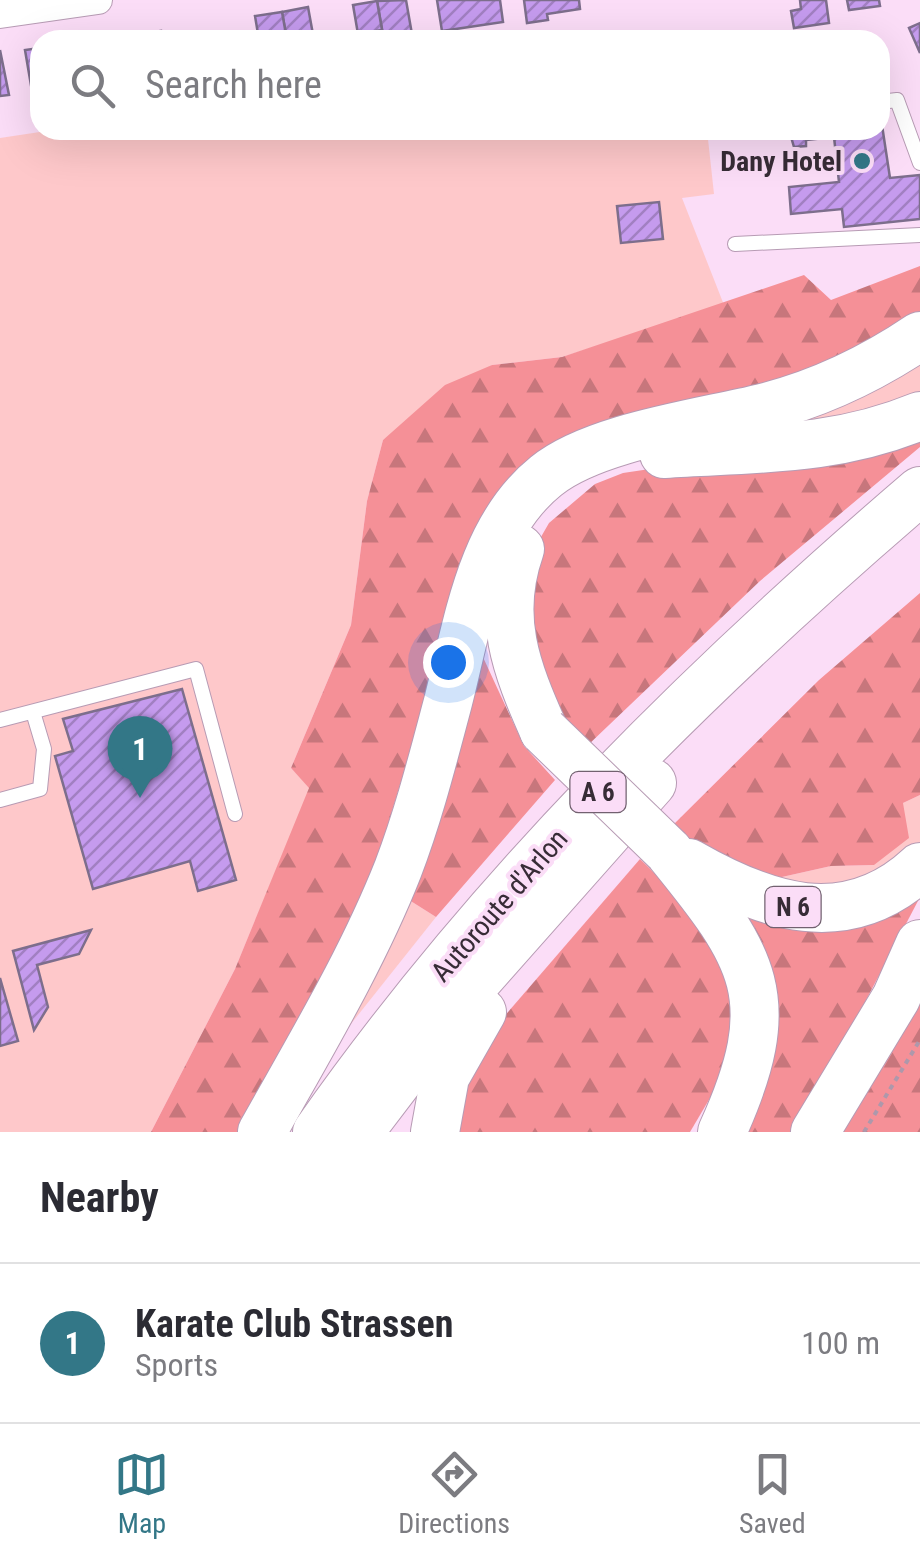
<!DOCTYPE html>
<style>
:root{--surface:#fff;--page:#f7f7f7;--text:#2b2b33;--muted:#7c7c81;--line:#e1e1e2;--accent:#337787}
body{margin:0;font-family:"Roboto Condensed",sans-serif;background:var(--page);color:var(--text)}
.you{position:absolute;left:448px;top:662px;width:35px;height:35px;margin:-25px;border:8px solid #fff;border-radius:50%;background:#1a73e8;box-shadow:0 0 0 15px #1a73e833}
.badge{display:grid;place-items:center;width:65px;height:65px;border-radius:50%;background:var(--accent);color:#fff;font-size:32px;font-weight:700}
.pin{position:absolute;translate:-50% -82px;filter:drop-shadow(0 2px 5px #0008)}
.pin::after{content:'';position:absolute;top:52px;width:35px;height:30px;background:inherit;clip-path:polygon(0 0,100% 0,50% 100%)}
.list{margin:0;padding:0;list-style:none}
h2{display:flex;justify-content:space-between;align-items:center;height:130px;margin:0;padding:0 40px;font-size:42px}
h2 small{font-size:32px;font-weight:400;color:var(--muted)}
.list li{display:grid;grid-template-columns:65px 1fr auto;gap:30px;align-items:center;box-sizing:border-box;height:160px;padding:0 40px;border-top:2px solid var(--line)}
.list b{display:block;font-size:38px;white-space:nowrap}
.list p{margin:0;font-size:32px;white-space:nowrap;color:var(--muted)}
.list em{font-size:32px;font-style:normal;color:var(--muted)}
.icon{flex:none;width:55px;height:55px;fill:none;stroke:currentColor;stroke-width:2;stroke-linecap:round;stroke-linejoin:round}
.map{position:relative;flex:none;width:920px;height:1132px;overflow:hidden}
.search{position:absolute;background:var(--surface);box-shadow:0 10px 40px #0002;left:30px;right:30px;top:30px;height:110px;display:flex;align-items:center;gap:25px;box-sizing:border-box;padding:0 35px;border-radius:30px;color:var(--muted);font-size:38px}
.sheet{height:290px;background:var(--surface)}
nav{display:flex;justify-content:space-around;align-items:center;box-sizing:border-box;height:140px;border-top:2px solid var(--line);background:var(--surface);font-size:28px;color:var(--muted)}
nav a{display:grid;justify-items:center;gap:5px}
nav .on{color:var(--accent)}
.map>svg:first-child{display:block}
</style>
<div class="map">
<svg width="920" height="1132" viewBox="0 0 920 1132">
<defs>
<pattern id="forest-firs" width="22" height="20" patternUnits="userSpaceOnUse" patternTransform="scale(2.5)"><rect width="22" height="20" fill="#f59097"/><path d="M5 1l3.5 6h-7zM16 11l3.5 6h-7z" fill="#c7767c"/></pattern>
<pattern id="building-hatch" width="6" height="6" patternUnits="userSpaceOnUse" patternTransform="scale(2.5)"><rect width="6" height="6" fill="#c59bee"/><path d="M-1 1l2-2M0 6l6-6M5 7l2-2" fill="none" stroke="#a17fc2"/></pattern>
</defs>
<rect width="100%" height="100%" fill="#fbddf7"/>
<g fill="#fec8ca">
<polygon points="53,130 707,130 714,194 682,198 724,305 562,357 492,365 383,440 367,501 351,625 291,768 310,788 235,969 151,1132 0,1132 0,138"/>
<polygon points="920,349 920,397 890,412 764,432"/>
<polygon points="920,795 920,853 839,897 764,881 831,866 874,865 903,803"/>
<polygon points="398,893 436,917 327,1054"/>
</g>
<g fill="url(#forest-firs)">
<polygon points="920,266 920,315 855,353 543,462 420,719 376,864 336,959 238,1132 151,1132 235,969 309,788 291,768 351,625 367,501 383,440 445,385 492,365 562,357 804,275 831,300"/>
<polygon points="920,429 920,447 760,581 587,746 560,719 517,618 530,556 549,523 595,484 623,473"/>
<polygon points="920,593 920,795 903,803 909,838 874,865 831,866 764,881 711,863 672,826 819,680"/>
<polygon points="482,655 524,746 555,780 436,917 398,893"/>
<polygon points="640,859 679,897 719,950 734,1016 733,1059 690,1132 455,1132 450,1101 490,1033"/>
<polygon points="908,890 919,899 820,1088 791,1132 744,1132 735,903"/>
<polygon points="920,972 920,1132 834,1132"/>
</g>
<g fill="url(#building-hatch)" stroke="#7d6e8c" stroke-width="2.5">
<polygon points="406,0 413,40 384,40 377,1"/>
<polygon points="437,0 500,0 503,22 442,31"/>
<polygon points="524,0 579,0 580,9 547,14 548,20 527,23"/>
<polygon points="800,0 826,0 829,23 794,28 791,11 801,9"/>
<polygon points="847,0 879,0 880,6 849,10"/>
<polygon points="377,1 382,30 358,34 353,5"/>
<polygon points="308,7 314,40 287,40 282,12"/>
<polygon points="282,12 287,40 259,40 255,16"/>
<polygon points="920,23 920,53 909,28"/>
<polygon points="161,31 162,40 133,40 132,35"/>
<polygon points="40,48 40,96 33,97 25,50"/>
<polygon points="0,50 9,95 0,96"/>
<polygon points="880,112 890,178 920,175 920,219 844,227 842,209 791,214 789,187 839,182 834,137 806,140 806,146 794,147 789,130 880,130"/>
<polygon points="659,202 663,239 621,243 617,206"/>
<polygon points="182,689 236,880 198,891 190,861 93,889 55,756 73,751 63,719"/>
<polygon points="91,930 79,954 37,965 48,1007 34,1030 13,951"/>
<polygon points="0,978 18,1041 0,1046"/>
</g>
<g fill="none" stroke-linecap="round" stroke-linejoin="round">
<defs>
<g id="lane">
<polyline points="880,102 897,100 920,163"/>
<polyline points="735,244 920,235"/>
<polyline points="0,720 196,669 235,814"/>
<polyline points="0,800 40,789 44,749 33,712"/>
</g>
<polyline id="street" points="0,14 98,0"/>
<g id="highway">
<path d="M664,454C755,448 833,452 920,416"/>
<path d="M520,549C496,617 516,668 544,731"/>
<path d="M668,851C755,958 783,998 722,1132"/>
<path d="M689,863C764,906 846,936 920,867"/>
<path d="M262,1132C310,1046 362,960 398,869C419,814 433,758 448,702C468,624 480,529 546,476C594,437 701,423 762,408C819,394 871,369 920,336"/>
<path d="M317,1132C486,891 697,682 920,491"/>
<polyline points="359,1132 458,1002 652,783"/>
<polyline points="435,1132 445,1077 482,1012"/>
<polyline points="815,1132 896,998 920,944"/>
</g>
</defs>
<use href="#lane" stroke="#b79bb4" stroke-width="16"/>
<use href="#street" stroke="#b79bb4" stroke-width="30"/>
<use href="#highway" stroke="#b79bb4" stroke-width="50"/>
<polyline stroke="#ae98ab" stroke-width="4" stroke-dasharray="5 5" stroke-linecap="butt" points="864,1132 920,1040"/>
<use href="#lane" stroke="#fff" stroke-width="14"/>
<use href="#street" stroke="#fff" stroke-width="28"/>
<use href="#highway" stroke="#fff" stroke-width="48"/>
<defs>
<polyline id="highway-bridge" points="544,731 668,851"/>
</defs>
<use href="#highway-bridge" stroke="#b79bb4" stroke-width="50" stroke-linecap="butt"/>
<use href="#highway-bridge" stroke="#fff" stroke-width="48"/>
</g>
<circle fill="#337787" stroke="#fbddf7" stroke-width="4" cx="862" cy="161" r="10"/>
<g text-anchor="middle" stroke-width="8" stroke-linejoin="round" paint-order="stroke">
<g fill="#fbddf7" stroke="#726170" stroke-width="2.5">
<rect x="570.5" y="772" width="55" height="40" rx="8"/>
<rect x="765.5" y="887" width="55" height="40" rx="8"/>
</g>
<g font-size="25" font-weight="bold" fill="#372c36">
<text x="598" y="801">A 6</text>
<text x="793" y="916">N 6</text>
</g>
<g font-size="28" font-weight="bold" fill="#372c36" stroke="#fbddf7" text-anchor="end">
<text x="842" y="171">Dany Hotel</text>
</g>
<g font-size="28" fill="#372c36" stroke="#fbddf7">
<text transform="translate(499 905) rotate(-49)" y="10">Autoroute d'Arlon</text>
</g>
</g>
</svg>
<div class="you"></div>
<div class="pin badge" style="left:140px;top:798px">1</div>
<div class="search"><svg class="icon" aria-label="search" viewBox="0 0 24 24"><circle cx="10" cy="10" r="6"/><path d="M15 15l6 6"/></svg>Search here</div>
</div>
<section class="sheet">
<h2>Nearby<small></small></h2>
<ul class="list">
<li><span class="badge">1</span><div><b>Karate Club Strassen</b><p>Sports</p></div><em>100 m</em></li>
</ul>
</section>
<nav>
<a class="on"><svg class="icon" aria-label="map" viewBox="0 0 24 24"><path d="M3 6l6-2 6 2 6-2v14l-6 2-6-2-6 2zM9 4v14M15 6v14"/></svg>Map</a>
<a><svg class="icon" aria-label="directions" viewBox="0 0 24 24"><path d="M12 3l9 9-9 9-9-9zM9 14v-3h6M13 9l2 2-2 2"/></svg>Directions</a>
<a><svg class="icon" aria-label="saved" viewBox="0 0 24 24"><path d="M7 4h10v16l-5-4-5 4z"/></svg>Saved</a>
</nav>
